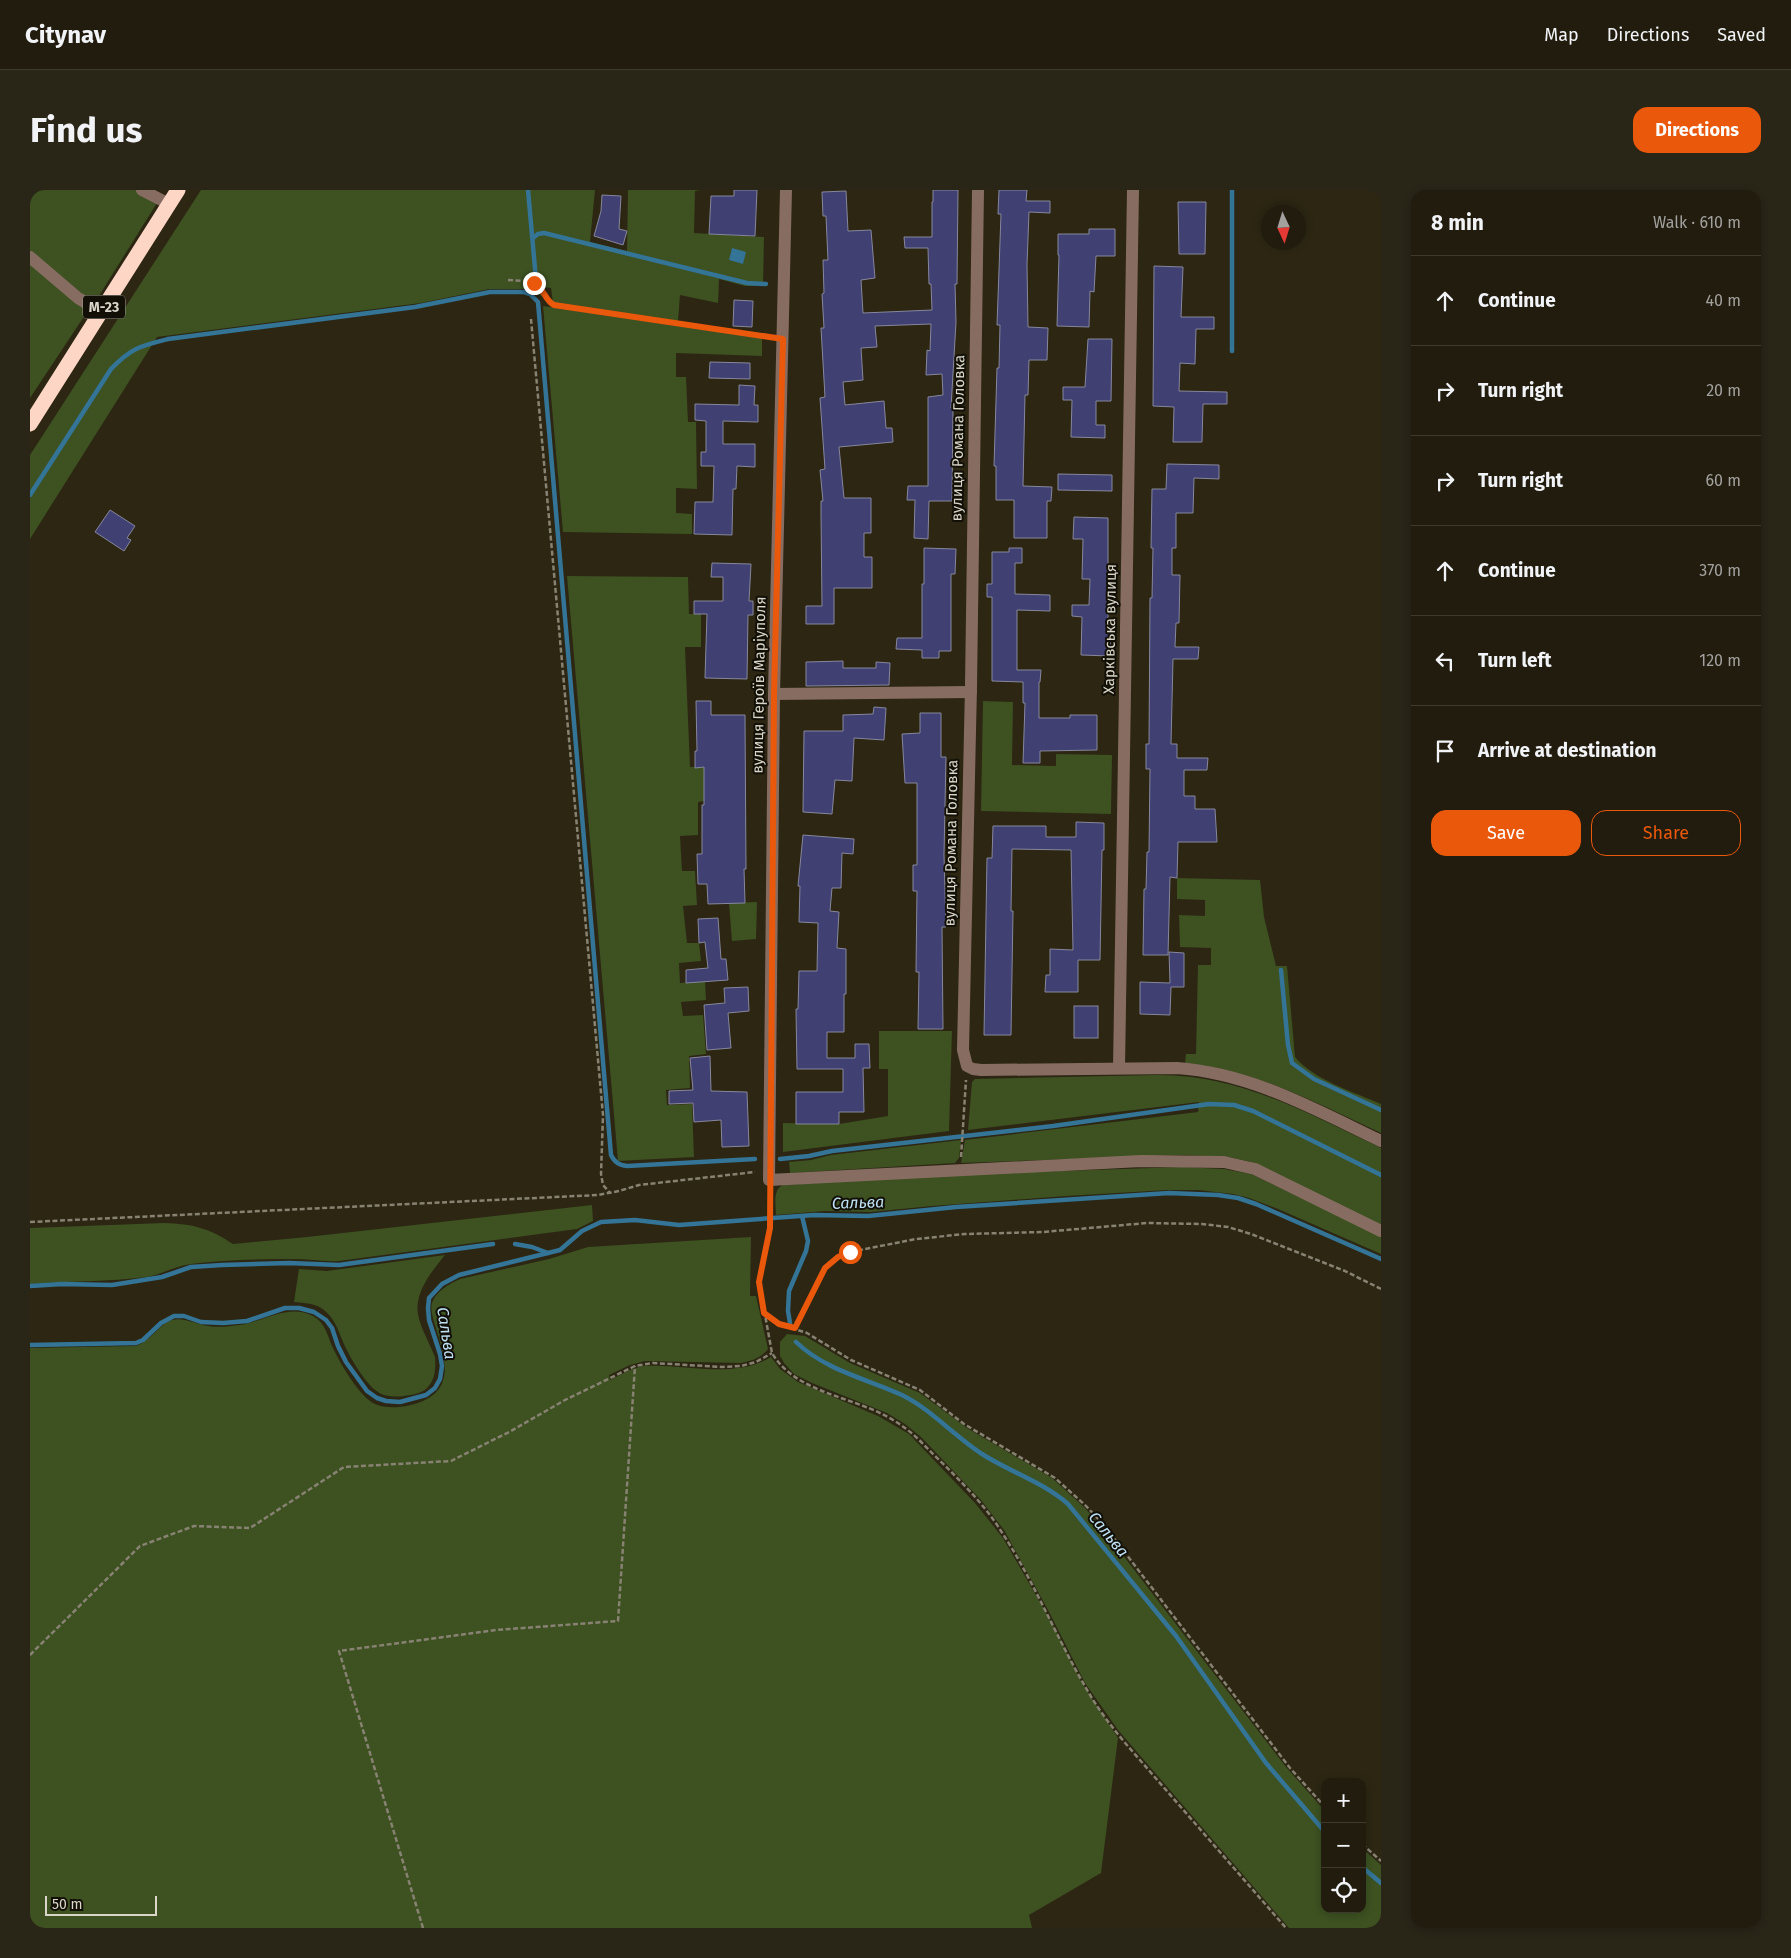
<!DOCTYPE html>
<meta charset="utf-8">
<style>
:root{--surface:#211c0e;--page:#292517;--text:#f1f3f6;--muted:#a2a19e;--line:#3e3a2e;--accent:#ea580c}
body{margin:0;font-family:"Fira Sans",sans-serif;background:var(--page);color:var(--text)}
.controls{position:absolute;right:15px;bottom:15px;display:grid;overflow:hidden;border-radius:10px;box-shadow:0 2px 8px #0003}
.controls button{width:45px;height:45px;display:grid;place-items:center;padding:0;border:0;border-bottom:1px solid var(--line);background:var(--surface);color:var(--text);font:25px sans-serif}
.compass{position:absolute;left:1231px;top:15px;width:45px;height:45px;border-radius:50%;background:var(--surface);box-shadow:0 2px 8px #0003;rotate:176deg}
.scale{position:absolute;left:15px;bottom:12px;width:112px;box-sizing:border-box;padding-left:5px;border:2px solid #d9d6c9;border-top:0;font-size:14px;line-height:18px;white-space:nowrap;color:#d9d6c9;-webkit-text-stroke:4px #120f07;paint-order:stroke}
.stop{position:absolute;width:15px;height:15px;margin:-11px;border:4px solid #ea580c;border-radius:50%;background:#fff}
.stop.end{background:#ea580c;border-color:#fff;box-shadow:0 1px 5px #0008}
.list{margin:0;padding:0;list-style:none}
h2{display:flex;justify-content:space-between;align-items:center;height:65px;margin:0;padding:0 20px;font-size:21px}
h2 small{font-size:16px;font-weight:400;color:var(--muted)}
.list li{display:grid;grid-template-columns:32px 1fr auto;gap:15px;align-items:center;box-sizing:border-box;height:90px;padding:0 20px;border-top:1px solid var(--line)}
.list b{display:block;font-size:19px;white-space:nowrap}
.list em{font-size:16px;font-style:normal;color:var(--muted)}
.actions{display:flex;gap:10px;padding:15px 20px}
.actions a{flex:1;padding:11px 0;border:1px solid var(--accent);border-radius:15px;text-align:center;font-size:18px;color:var(--accent)}
.actions .main{background:var(--accent);color:#fff}
.icon{flex:none;width:28px;height:28px;fill:none;stroke:currentColor;stroke-width:2;stroke-linecap:round;stroke-linejoin:round}
.map{position:relative;flex:none;width:1351px;height:1738px;overflow:hidden;border-radius:15px}
header{display:flex;align-items:center;gap:30px;box-sizing:border-box;height:70px;padding:0 25px;background:var(--surface);border-bottom:1px solid var(--line)}
header strong{font-size:24px}
nav{display:flex;gap:28px;margin-inline-start:auto;font-size:18px}
.intro{display:flex;align-items:center;justify-content:space-between;box-sizing:border-box;height:120px;padding:0 30px}
h1{margin:0;font-size:35px}
.button{padding:12px 22px;border-radius:15px;background:var(--accent);color:#fff;font-size:18px;font-weight:700}
main{display:flex;gap:30px;padding:0 30px}
aside{flex:1;background:var(--surface);border-radius:15px;box-shadow:0 2px 8px #0003}
.map>svg:first-child{display:block}
</style>
<header>
<strong>Citynav</strong>
<nav><a>Map</a><a>Directions</a><a>Saved</a></nav>
</header>
<div class="intro"><h1>Find us</h1><a class="button">Directions</a></div>
<main>
<div class="map">
<svg width="1351" height="1738" viewBox="0 0 1351 1738">
<rect width="100%" height="100%" fill="#2c2613"/>
<g fill="#3d5121">
<polygon points="0,0 106,0 127,13 67,109 61,111 0,62"/>
<polygon points="171,0 565,0 560,52 597,61 598,0 671,0 665,1 664,43 734,47 733,96 715,96 689,89 688,113 650,105 648,131 523,113 521,98 512,97 513,107 502,101 495,99 459,99 391,113 127,147 0,349 0,265"/>
<polygon points="0,72 56,119 57,122 0,208"/>
<polygon points="513,116 732,148 732,166 646,163 646,187 656,187 658,232 666,232 667,299 646,298 646,323 662,324 662,344 533,342"/>
<polygon points="537,386 658,387 659,424 671,424 671,457 655,457 660,577 674,577 674,611 668,612 668,645 650,646 652,681 665,681 667,715 653,716 657,753 669,753 671,771 649,773 650,793 675,791 676,810 651,812 653,826 673,825 676,864 659,866 660,898 636,900 637,915 662,914 664,967 588,971"/>
<polygon points="953,511 983,512 982,575 1026,576 1026,564 1082,565 1081,624 951,621"/>
<path d="M1147,688L1230,690L1234,727L1246,776H1257L1265,867C1284,890 1324,902 1351,914V943C1288,914 1226,880 1155,873L1156,864H1166L1168,775H1181V758L1150,757L1149,725L1175,726V710L1147,709Z"/>
<polygon points="727,712 726,749 702,751 699,713"/>
<polygon points="849,841 922,841 919,941 753,962 753,933 809,934 858,926 858,879 849,879"/>
<path d="M1127,885C1209,884 1279,924 1351,958V1036L1221,972L1199,967L1154,965L931,973L935,950L1168,922L1169,912L938,940L942,892L945,889Z"/>
<polygon points="931,950 929,968 925,973 760,983 759,972 781,970 801,965"/>
<path d="M1151,977L1194,979L1221,984L1351,1046V1064L1248,1019L1219,1008L1203,1004L1168,1000H1138L1036,1006L902,1016L841,1022L795,1021L746,1025C746,1015 742,1000 753,995L968,983Z"/>
<path d="M562,1015L563,1031L547,1039L309,1071C293,1072 279,1069 263,1069C230,1069 194,1070 161,1074C146,1076 132,1084 117,1087C78,1092 39,1091 0,1094V1038L134,1033C163,1034 179,1038 203,1054L277,1047Z"/>
<path d="M721,1047L720,1106H726L738,1159C731,1168 721,1171 711,1173L615,1171L600,1175L579,1185L580,1190L602,1179L613,1176C655,1173 702,1190 741,1167L750,1179L768,1192L848,1226L879,1244L945,1313L973,1348L1026,1440L1052,1493L1088,1548L1071,1683L999,1725L1002,1738H0V1158L106,1156C122,1150 130,1133 142,1130C155,1127 167,1135 179,1136C189,1138 200,1136 209,1135C233,1132 259,1113 283,1126C296,1133 298,1148 304,1160C311,1175 330,1207 345,1214C358,1220 380,1217 393,1211C427,1196 413,1163 405,1135C403,1128 400,1120 402,1113C406,1101 419,1094 430,1089L519,1069L558,1057Z"/>
<path d="M415,1065C403,1080 384,1102 388,1124C390,1137 400,1154 405,1167C406,1179 405,1191 396,1199C390,1204 381,1205 374,1206C366,1207 355,1207 348,1202C335,1194 319,1166 313,1152C308,1140 305,1129 294,1120C286,1113 274,1113 264,1112L269,1079L297,1081Z"/>
<polygon points="757,1144 775,1146 820,1173 890,1203 937,1238 1022,1288 1055,1318 1072,1338 1256,1577 1295,1621 1295,1719 1332,1719 1332,1658 1351,1675 1351,1738 1259,1738 1088,1540 1055,1493 1018,1420 974,1340 951,1310 891,1247 875,1234 857,1223 782,1193 764,1184 754,1173 750,1166 750,1152"/>
</g>
<polygon fill="#347496" points="702,58 716,62 713,74 699,70"/>
<g fill="none" stroke-linecap="round" stroke-linejoin="round">
<g stroke="#347496" stroke-width="4.5">
<polyline points="498,0 506,90"/>
<polyline points="503,48 508,44 514,43 717,93 736,94"/>
<polyline points="1202,161 1202,0"/>
<path d="M0,305L81,179C101,158 110,156 138,149L385,117L460,102H494L500,104L508,112L581,965C585,973 589,975 597,976L725,969"/>
<polyline points="1251,780 1258,855 1262,873 1284,889 1351,920"/>
<polyline points="750,969 779,966 802,961 1023,936 1179,914 1204,915 1223,921 1351,985"/>
<polyline points="485,1054 502,1057 518,1063"/>
<polyline points="0,1096 32,1094 82,1095 132,1087 161,1077 192,1075 259,1073 309,1075 463,1054"/>
<polyline points="760,1133 758,1121 759,1101 776,1061 778,1051 772,1026"/>
<path d="M766,1152C795,1180 837,1189 872,1205C902,1220 924,1246 952,1264C980,1282 1013,1292 1038,1314L1146,1446L1236,1573L1295,1642"/>
<polyline points="0,1155 106,1153 113,1150 131,1133 144,1126 154,1126 171,1132 193,1133 217,1131 255,1118 269,1118 284,1122 296,1130 302,1138 308,1156 316,1172 337,1201 347,1208 356,1211 370,1212 396,1205 405,1198 410,1189 412,1176 410,1164 399,1130 398,1118 399,1108 412,1094 429,1085 530,1060 552,1041 571,1032 605,1030 649,1035 784,1025 838,1026 926,1017 1139,1003 1188,1005 1208,1008 1226,1014 1351,1069"/>
<polyline points="1332,1677 1351,1693"/>
</g>
</g>
<g fill="#414072" stroke="#86879d">
<polygon points="704,0 727,0 725,46 679,44 681,6 704,6"/>
<polygon points="903,0 928,0 927,94 925,94 926,132 921,218 923,219 922,311 899,311 898,349 884,348 885,310 877,310 878,296 898,296 898,207 913,205 912,184 896,185 897,160 900,161 901,134 845,136 847,157 831,158 833,190 813,192 815,215 854,211 856,238 862,238 863,252 809,257 814,308 841,308 841,343 834,343 834,367 842,367 842,398 804,398 804,434 776,434 776,416 792,416 791,325 791,311 793,311 790,280 795,279 790,208 795,207 791,138 794,138 792,104 794,103 793,70 798,70 796,26 793,26 792,2 816,1 818,41 841,40 845,88 831,90 833,123 902,120 901,94 899,94 898,58 875,58 874,47 902,47 902,12 903,12"/>
<polygon points="969,0 997,0 996,11 1020,11 1020,23 999,22 997,75 998,137 1018,138 1017,170 999,170 998,205 995,205 993,296 1022,297 1021,311 1017,311 1017,348 984,348 984,310 966,310 966,276 964,276 967,178 969,178 970,135 967,135 971,24 968,24"/>
<polygon points="572,5 591,6 589,39 597,41 593,55 564,46 571,21"/>
<polygon points="1148,12 1176,12 1175,64 1149,64"/>
<polygon points="1059,39 1085,39 1085,66 1066,66 1064,102 1060,101 1059,137 1027,136 1029,65 1028,65 1028,44 1059,44"/>
<polygon points="1124,76 1153,77 1151,127 1184,127 1184,139 1166,139 1165,174 1150,173 1149,201 1197,202 1197,214 1173,214 1172,252 1143,252 1144,217 1123,216"/>
<polygon points="704,110 723,111 722,137 703,136"/>
<polygon points="1058,149 1082,149 1081,211 1066,211 1066,235 1075,235 1075,248 1041,247 1042,210 1033,210 1033,197 1055,197"/>
<polygon points="680,172 720,173 720,189 679,188"/>
<polygon points="709,195 725,196 724,215 728,215 728,232 693,231 693,254 725,254 725,277 707,276 706,299 703,299 702,345 664,344 665,312 683,312 684,276 671,276 671,262 676,262 676,231 665,230 665,214 709,215"/>
<polygon points="1137,274 1189,275 1189,289 1164,288 1163,323 1146,323 1146,358 1142,358 1142,385 1150,385 1149,433 1146,433 1145,457 1169,457 1168,469 1143,469 1141,554 1147,554 1147,568 1178,568 1177,580 1154,580 1154,606 1165,606 1165,619 1185,619 1187,652 1148,652 1147,688 1140,687 1138,765 1113,765 1114,699 1116,699 1117,662 1119,662 1120,579 1116,579 1116,554 1119,554 1120,408 1122,408 1123,358 1121,358 1122,299 1136,299"/>
<polygon points="1028,284 1082,285 1082,301 1028,300"/>
<polygon points="80,320 105,336 97,348 101,350 94,361 65,342"/>
<polygon points="1044,327 1078,328 1078,441 1081,441 1080,466 1051,465 1052,427 1042,426 1042,415 1059,415 1060,389 1052,389 1053,349 1043,349"/>
<polygon points="894,358 926,359 925,384 921,384 921,461 909,461 909,468 892,468 892,460 866,459 867,448 892,448 892,394 894,394"/>
<polygon points="979,358 992,358 992,373 985,373 985,404 1020,405 1020,421 987,420 987,480 1011,480 1010,492 1009,492 1009,528 1040,528 1040,525 1067,525 1067,560 1010,561 1010,573 993,573 995,513 993,513 993,492 962,491 962,407 957,407 957,394 962,394 962,362 979,362"/>
<polygon points="682,373 721,374 719,411 723,411 723,425 718,425 717,489 675,488 677,424 664,424 664,411 693,411 693,387 681,387"/>
<polygon points="813,471 813,478 846,478 846,472 860,473 859,495 776,496 776,472"/>
<polygon points="666,511 681,511 681,525 715,525 716,679 714,679 715,713 678,714 677,694 668,694 667,664 672,664 672,615 674,615 674,577 665,578 665,561 667,561"/>
<polygon points="844,517 856,518 854,550 824,548 822,591 805,590 802,624 773,622 774,541 813,541 813,525 843,524"/>
<polygon points="890,523 911,523 911,567 916,567 914,665 916,737 912,737 913,839 888,839 889,782 886,782 887,701 883,701 883,675 887,675 887,593 875,593 872,544 890,543"/>
<polygon points="1046,632 1074,633 1074,660 1072,660 1070,770 1048,770 1048,802 1015,802 1016,785 1020,785 1020,759 1043,760 1041,660 982,659 981,721 983,721 981,845 954,845 957,668 962,668 963,636 1016,636 1016,647 1046,647"/>
<polygon points="773,645 824,649 823,664 812,663 811,698 802,698 800,721 809,722 807,758 816,759 816,804 814,804 814,842 797,842 797,868 825,868 825,854 839,854 840,878 833,878 834,922 809,922 809,934 766,934 766,902 813,902 813,879 767,879 766,819 768,819 769,781 787,781 788,733 769,732 770,696 768,696"/>
<polygon points="688,728 691,769 696,769 698,790 656,793 656,780 678,778 675,752 669,753 668,729"/>
<polygon points="1139,762 1154,763 1154,797 1141,797 1140,825 1110,824 1110,792 1140,793"/>
<polygon points="718,797 719,821 698,823 701,858 677,860 674,815 695,813 694,798"/>
<rect x="1044" y="816" width="24" height="32"/>
<polygon points="680,866 681,901 717,902 719,956 692,957 691,930 664,932 663,913 639,914 639,901 663,900 660,868"/>
</g>
<g fill="none" stroke-linecap="round" stroke-linejoin="round">
<g stroke="#878272" stroke-width="2.5" stroke-dasharray="5 2.5" stroke-linecap="butt">
<polyline points="478,90 496,91 510,96 518,111 524,115 740,147"/>
<polyline points="501,129 573,925 571,984 573,995 580,1003"/>
<polyline points="931,967 936,890"/>
<path d="M740,1002L739,1050L730,1083L729,1092L742,1163C765,1202 819,1206 856,1226C871,1234 884,1244 895,1256C921,1282 951,1309 971,1341C1004,1391 1026,1447 1056,1498C1067,1518 1081,1536 1096,1554L1256,1738"/>
<polyline points="0,1032 568,1005 589,1001 609,995 725,982"/>
<polyline points="735,1124 749,1134 777,1143 821,1170 890,1200 934,1234 1025,1288 1055,1315 1073,1334 1260,1578 1295,1617"/>
<polyline points="765,1138 795,1079 808,1067 820,1062 886,1049 935,1044 1013,1042 1117,1033 1172,1034 1198,1037 1221,1044 1315,1081 1351,1099"/>
<polyline points="0,1465 110,1356 164,1336 220,1338 314,1277 421,1271 481,1241 535,1210 605,1176 623,1173 692,1177 711,1176 726,1172 742,1163"/>
<polyline points="1332,1654 1351,1671"/>
<polyline points="393,1738 309,1461 466,1440 588,1431 605,1176"/>
</g>
<g stroke="#876d61" stroke-width="12">
<polyline points="112,0 139,14"/>
<polyline points="756,0 744,504 739,990 1111,971 1194,972 1225,979 1351,1041"/>
<path d="M948,0L941,496L933,860L937,876L943,879L951,880L1147,878C1221,883 1286,920 1351,951"/>
<polyline points="0,67 48,108 71,122"/>
<polyline points="744,504 941,502"/>
<polyline points="1089,878 1103,0"/>
</g>
<polyline stroke="#fed6c5" stroke-width="15" points="0,234 148,0"/>
</g>
<g fill="none" stroke-linecap="round" stroke-linejoin="round">
<path stroke="#ea580c" stroke-width="6" d="M504,93C514,98 515,111 524,115L753,149L744,504L740,1038L729,1092L734,1123L749,1134L765,1138L795,1078L808,1067L820,1062"/>
</g>
<g text-anchor="middle" stroke-width="4" stroke-linejoin="round" paint-order="stroke">
<rect fill="#120f07" stroke="#9d9a8f" stroke-width="1" x="53" y="105.5" width="42" height="23" rx="4"/>
<g font-size="14" font-weight="bold" fill="#d9d6c9">
<text x="74" y="122">М-23</text>
</g>
<g font-size="15" fill="#d9d6c9" stroke="#120f07">
<text transform="translate(928 248) rotate(-89)" y="5">вулиця Романа Головка</text>
<text transform="translate(1080 439) rotate(-89)" y="5">Харківська вулиця</text>
<text transform="translate(729 495) rotate(-89)" y="5">вулиця Героїв Маріуполя</text>
<text transform="translate(921 653) rotate(-89)" y="5">вулиця Романа Головка</text>
</g>
<g font-size="16" font-style="italic" fill="#bfe1f5" stroke="#120f07">
<text transform="translate(828 1012) rotate(-2)" y="6">Сальва</text>
<text transform="translate(417 1143) rotate(81)" y="6">Сальва</text>
<text transform="translate(1079 1344) rotate(51)" y="6">Сальва</text>
</g>
</g>
</svg>
<div class="controls">
<button>+</button>
<button>−</button>
<button><svg class="icon" aria-label="locate" viewBox="0 0 24 24"><circle cx="12" cy="12" r="6"/><path d="M12 2v4M12 18v4M2 12h4M18 12h4"/></svg></button>
</div>
<svg class="compass" viewBox="-18 -18 36 36"><path d="M0-13l5 13h-10z" fill="#e53935"/><path d="M0 13l5-13h-10z" fill="#a2a19e"/></svg>
<div class="scale">50 m</div>
<div class="stop" style="left:820px;top:1062px"></div>
<div class="stop end" style="left:504px;top:93px"></div>
</div>
<aside>
<h2>8 min<small>Walk · 610 m</small></h2>
<ul class="list">
<li><svg class="icon" aria-label="ahead" viewBox="0 0 24 24"><path d="M12 20V5M6 11l6-6 6 6"/></svg><div><b>Continue</b></div><em>40 m</em></li>
<li><svg class="icon" aria-label="right" viewBox="0 0 24 24"><path d="M7 20v-9h11M14 6l5 5-5 5"/></svg><div><b>Turn right</b></div><em>20 m</em></li>
<li><svg class="icon" aria-label="right" viewBox="0 0 24 24"><path d="M7 20v-9h11M14 6l5 5-5 5"/></svg><div><b>Turn right</b></div><em>60 m</em></li>
<li><svg class="icon" aria-label="ahead" viewBox="0 0 24 24"><path d="M12 20V5M6 11l6-6 6 6"/></svg><div><b>Continue</b></div><em>370 m</em></li>
<li><svg class="icon" aria-label="left" viewBox="0 0 24 24"><path d="M17 20v-9H6M10 6l-5 5 5 5"/></svg><div><b>Turn left</b></div><em>120 m</em></li>
<li><svg class="icon" aria-label="arrive" viewBox="0 0 24 24"><path d="M6 21V4h12l-3 4 3 4H6"/></svg><div><b>Arrive at destination</b></div></li>
</ul>
<div class="actions"><a class="main">Save</a><a>Share</a></div>
</aside>
</main>
